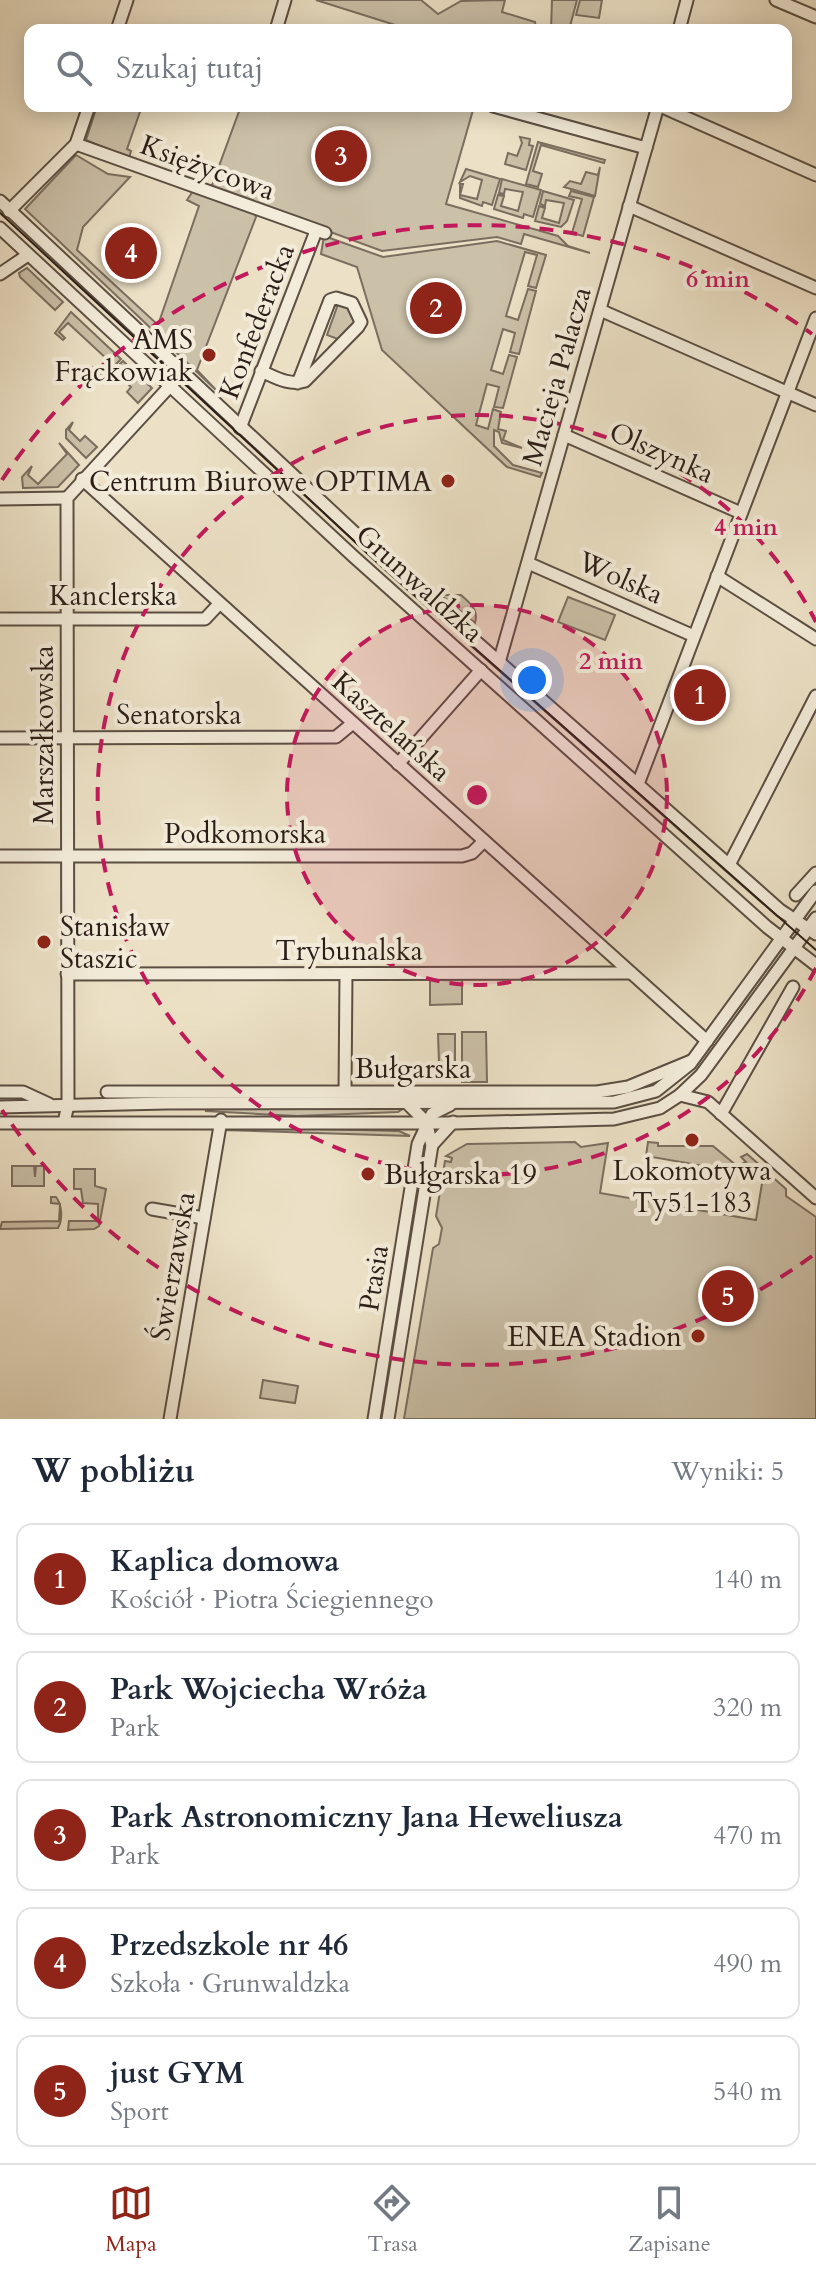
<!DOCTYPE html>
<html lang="pl">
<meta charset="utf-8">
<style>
:root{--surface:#fff;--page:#f2f2f3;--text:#1f2937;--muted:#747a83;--line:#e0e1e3;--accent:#8f2418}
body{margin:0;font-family:Cardo,serif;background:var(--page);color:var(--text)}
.you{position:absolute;left:532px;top:680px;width:28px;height:28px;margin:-20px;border:6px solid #fff;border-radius:50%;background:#1a73e8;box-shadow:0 0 0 12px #1a73e833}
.badge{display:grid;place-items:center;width:52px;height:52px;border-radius:50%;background:var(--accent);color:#fff;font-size:26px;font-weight:700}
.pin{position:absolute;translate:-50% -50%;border:4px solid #fff;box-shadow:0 2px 8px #0006}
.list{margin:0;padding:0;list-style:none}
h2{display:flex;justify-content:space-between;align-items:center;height:104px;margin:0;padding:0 32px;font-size:34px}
h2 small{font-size:26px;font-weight:400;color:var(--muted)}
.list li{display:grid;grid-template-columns:52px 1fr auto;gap:24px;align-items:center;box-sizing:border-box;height:112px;margin:0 16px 16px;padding:0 16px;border:2px solid var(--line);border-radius:16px}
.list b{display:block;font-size:30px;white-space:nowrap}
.list p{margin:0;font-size:26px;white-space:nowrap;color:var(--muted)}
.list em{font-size:26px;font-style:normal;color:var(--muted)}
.icon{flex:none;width:44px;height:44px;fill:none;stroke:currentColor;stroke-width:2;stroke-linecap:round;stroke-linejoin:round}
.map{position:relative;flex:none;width:816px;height:1419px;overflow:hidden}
.search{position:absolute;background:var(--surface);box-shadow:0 4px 20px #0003;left:24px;right:24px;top:24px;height:88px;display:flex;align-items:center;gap:20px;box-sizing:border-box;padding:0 28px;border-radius:16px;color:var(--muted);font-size:30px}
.sheet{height:744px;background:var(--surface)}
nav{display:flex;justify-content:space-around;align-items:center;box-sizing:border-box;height:112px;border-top:2px solid var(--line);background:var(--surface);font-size:22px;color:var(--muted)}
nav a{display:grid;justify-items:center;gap:4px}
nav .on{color:var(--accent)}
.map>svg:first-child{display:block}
</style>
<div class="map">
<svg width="816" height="1419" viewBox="0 0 816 1419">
<rect width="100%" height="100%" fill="#ece1c6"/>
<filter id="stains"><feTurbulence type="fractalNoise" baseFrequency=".0025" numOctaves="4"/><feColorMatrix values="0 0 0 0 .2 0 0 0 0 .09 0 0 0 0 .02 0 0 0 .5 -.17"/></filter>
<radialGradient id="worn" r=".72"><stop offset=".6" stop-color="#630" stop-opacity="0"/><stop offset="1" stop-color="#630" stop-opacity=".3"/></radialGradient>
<g fill="#cbc0a8" stroke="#7b6e60" stroke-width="2">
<polygon points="316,0 421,0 438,14 461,1 505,0 502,12 535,22 536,30 411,30"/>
<polygon points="552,0 577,0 569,30 551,30"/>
<polygon points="580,0 602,0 599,18 576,15"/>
<polygon points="97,106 142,106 127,149 131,151 129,158 86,140"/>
<polygon points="241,106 468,106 473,110 446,204 558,236 568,246 590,253 524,234 521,244 497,237 382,251 211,188"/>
<polygon points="520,137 530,139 529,145 533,146 526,170 505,164 508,153 517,156 522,143"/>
<polygon points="538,142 605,160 604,163 541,145 533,171 542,174 538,187 526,184"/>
<polygon points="76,155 108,174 130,177 83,227 77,250 158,325 199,206 187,200 193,191 254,211 256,217 197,370 218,392 25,209"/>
<polygon points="600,167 595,196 564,187 570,181 581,184 586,172 598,175"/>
<polygon points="466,169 500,179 492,205 483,202 482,206 460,198 460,184 463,184 460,195 477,199 482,180 470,176 460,182"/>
<polygon points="502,179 541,190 533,217 524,214 523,218 494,209 498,195 504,196 501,206 518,211 523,192 505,189 504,194 499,193"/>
<polygon points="543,191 574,200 567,221 561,227 535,221 539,206 545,208 542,218 559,223 564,203 546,200 545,206 540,204"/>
<polygon points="571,191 594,197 583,236 572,233 582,199 569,196"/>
<polygon points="324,236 383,257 497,241 546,255 536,288 528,286 537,255 525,252 506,316 518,320 528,289 536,291 519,354 510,352 515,333 503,329 491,370 503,374 509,355 517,357 503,408 494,407 499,387 487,384 476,425 488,429 493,409 501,412 498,429 506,431 503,440 522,448 502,443 499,432 494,430 494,446 513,465 542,473 540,477 507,467 382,350 357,267 321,254"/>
<polygon points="27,268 63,302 55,310 20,277 19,273"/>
<polygon points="333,303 353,307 359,321 343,341 327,335 337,307"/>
<polygon points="71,312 121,359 107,374 100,374 91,367 100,370 108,360 68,323 59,332 65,338 63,340 55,333"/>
<polygon points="123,361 152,388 138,403 127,392 131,387 120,376 113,383 107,377"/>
<polygon points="73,422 69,430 80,441 85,436 97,447 86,458 66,438 66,430"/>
<polygon points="59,443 79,465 58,487 23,488 22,477 32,466 28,475 38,484 67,454"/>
<path d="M441,595H461C470,603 479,610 475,623Z"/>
<polygon points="568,597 615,615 605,640 558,622"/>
<polygon points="462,978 462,1004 430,1005 430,979"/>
<polygon points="462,1032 486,1032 487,1082 462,1082"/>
<polygon points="438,1034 455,1034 455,1062 439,1063"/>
<polygon points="398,1107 401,1110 398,1112 297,1116 205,1111 230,1108"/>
<polygon points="230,1127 399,1131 410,1136 225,1130"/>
<polygon points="575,1142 581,1147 608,1143 600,1193 756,1220 763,1177 768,1173 786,1189 786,1196 816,1217 816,1419 404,1419 433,1248 439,1244 442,1228 436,1216 445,1161 451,1162 452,1158 446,1156 467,1144"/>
<polygon points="648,1142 658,1143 658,1146 713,1146 737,1166 746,1162 741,1157 747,1154 762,1167 756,1175 646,1156"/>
<polygon points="12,1166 34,1166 35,1177 36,1166 44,1166 44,1186 12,1186"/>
<polygon points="74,1169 95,1169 95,1186 106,1189 99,1226 94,1229 68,1230 69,1221 98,1221 98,1204 83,1203 81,1189 74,1189"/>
<path d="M51,1197H56C62,1205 63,1219 58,1228L0,1229L2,1222L59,1221L60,1204L51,1203Z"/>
<polygon points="263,1380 298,1386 295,1403 260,1398"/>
</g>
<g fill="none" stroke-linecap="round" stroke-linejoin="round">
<defs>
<g id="minor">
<polyline points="776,0 816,17"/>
<polyline points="117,30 127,0"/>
<polyline points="276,30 285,0"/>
<polyline points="679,30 687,0"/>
<polyline points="493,106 646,148"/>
<polyline points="660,106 816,175"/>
<polyline points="76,144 325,233"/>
<polyline points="0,201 387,563 780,910 816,934"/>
<polyline points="629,206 816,288"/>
<polyline points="9,211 76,144 89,106"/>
<polyline points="0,228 353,556 767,927 816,965"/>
<polyline points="0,274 28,255"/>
<polyline points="600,310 816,405"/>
<path d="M261,371C275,377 289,386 305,381L358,327L361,322L352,303L336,298L330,300L298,383"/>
<polyline points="240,428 316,231"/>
<polyline points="564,435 741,513"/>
<polyline points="82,479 707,1041"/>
<polyline points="0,499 67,498"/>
<polyline points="528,563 694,636"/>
<polyline points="717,576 816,639"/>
<polyline points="0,619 205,619 219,604"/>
<polyline points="500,659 658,106"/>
<polyline points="0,738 336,737 353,723"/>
<polyline points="398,764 481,670"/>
<polyline points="638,784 816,318"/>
<polyline points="0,856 462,856 472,853 484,841"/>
<polyline points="729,865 816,696"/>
<polyline points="796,895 816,873"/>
<polyline points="67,974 631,973"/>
<polyline points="0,1092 23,1092 49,1104"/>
<polyline points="107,1092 597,1092 628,1087 691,1061"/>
<polyline points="345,1092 346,974"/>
<polyline points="680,1095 708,1102 816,1198"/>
<polyline points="0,1107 166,1103 614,1102 656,1091 690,1064 816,891"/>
<polyline points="721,1114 793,987"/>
<polyline points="64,1122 68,1105 67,498 181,374"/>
<polyline points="0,1123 455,1123 614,1119 660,1108 680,1095 701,1075 816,918"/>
<polyline points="432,1145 453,1122"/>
<polyline points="152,1209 204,1218"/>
<polyline points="170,1419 221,1120"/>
<polyline points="374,1419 418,1144 432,1114 450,1105"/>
<polyline points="388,1419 432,1145 426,1122 406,1102"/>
</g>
</defs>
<use href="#minor" stroke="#5b4e43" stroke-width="15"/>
<use href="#minor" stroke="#f3ecda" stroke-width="11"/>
<polyline stroke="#2b1d17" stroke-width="2" points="0,213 366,552 816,950"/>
</g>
<circle cx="477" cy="795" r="190" fill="#c2185b" fill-opacity=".12"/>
<g fill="none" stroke="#c2185b" stroke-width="4" stroke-dasharray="14 10">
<circle cx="477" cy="795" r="190"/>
<path d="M816 968A380 380 0 1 1 816 622"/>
<path d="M812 1256A570 570 0 0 1 2 1110M2 480A570 570 0 0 1 812 334"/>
</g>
<g fill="#8f2418" stroke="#f3ecda" stroke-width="3">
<circle cx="209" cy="355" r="8"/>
<circle cx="448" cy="481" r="8"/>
<circle cx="44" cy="942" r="8"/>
<circle cx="692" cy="1140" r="8"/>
<circle cx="368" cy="1174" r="8"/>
<circle cx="698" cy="1336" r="8"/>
</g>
<g text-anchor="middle" stroke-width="8" stroke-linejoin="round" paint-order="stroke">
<g font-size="28" fill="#2b1d17" stroke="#f3ecda">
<text transform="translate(208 167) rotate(20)" y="10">Księżycowa</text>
<text transform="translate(256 321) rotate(-69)" y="10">Konfederacka</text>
<text transform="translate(556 376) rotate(-74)" y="10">Macieja Palacza</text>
<text transform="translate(662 452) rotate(24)" y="10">Olszynka</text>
<text transform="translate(621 577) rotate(24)" y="10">Wolska</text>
<text transform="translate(420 583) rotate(42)" y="10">Grunwaldzka</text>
<text x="113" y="605">Kanclerska</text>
<text x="179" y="724">Senatorska</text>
<text transform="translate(392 726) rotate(42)" y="10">Kasztelańska</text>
<text transform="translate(43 735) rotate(-90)" y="10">Marszałkowska</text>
<text x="245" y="843">Podkomorska</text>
<text x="349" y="960">Trybunalska</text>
<text x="413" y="1078">Bułgarska</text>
<text transform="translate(172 1266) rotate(-80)" y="10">Świerzawska</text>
<text transform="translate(373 1278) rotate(-81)" y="10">Ptasia</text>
</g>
<g font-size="28" fill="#2b1d17" stroke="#f3ecda" text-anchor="end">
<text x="193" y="349">AMS<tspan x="193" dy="32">Frąckowiak</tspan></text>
<text x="432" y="491">Centrum Biurowe OPTIMA</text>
<text x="60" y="936" text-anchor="start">Stanisław<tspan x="60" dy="32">Staszic</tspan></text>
<text x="692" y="1180" text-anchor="middle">Lokomotywa<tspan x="692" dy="32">Ty51-183</tspan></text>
<text x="384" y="1184" text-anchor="start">Bułgarska 19</text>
<text x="682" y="1346">ENEA Stadion</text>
</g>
</g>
<circle cx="477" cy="795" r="12" fill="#c2185b" stroke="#f3ecda" stroke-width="4"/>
<g font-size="24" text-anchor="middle" font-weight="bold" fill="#c2185b" stroke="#f3ecda" stroke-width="8" stroke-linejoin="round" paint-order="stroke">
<text x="718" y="287">6 min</text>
<text x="746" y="535">4 min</text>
<text x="611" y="669">2 min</text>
</g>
<rect width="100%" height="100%" filter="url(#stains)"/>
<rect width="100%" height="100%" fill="url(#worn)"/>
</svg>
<div class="you"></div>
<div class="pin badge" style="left:700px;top:695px">1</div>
<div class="pin badge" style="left:436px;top:308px">2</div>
<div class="pin badge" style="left:341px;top:156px">3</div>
<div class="pin badge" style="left:131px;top:253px">4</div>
<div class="pin badge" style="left:728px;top:1296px">5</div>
<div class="search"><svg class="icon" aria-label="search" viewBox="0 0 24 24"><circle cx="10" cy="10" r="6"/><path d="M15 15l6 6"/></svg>Szukaj tutaj</div>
</div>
<section class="sheet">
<h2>W pobliżu<small>Wyniki: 5</small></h2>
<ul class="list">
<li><span class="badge">1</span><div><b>Kaplica domowa</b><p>Kościół · Piotra Ściegiennego</p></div><em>140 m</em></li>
<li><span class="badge">2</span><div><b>Park Wojciecha Wróża</b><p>Park</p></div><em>320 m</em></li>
<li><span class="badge">3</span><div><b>Park Astronomiczny Jana Heweliusza</b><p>Park</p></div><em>470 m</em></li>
<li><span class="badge">4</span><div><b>Przedszkole nr 46</b><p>Szkoła · Grunwaldzka</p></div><em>490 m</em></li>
<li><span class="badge">5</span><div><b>just GYM</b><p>Sport</p></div><em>540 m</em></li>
</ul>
</section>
<nav>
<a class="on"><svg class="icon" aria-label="map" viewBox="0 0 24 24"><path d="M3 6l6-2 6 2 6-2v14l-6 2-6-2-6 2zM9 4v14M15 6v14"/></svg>Mapa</a>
<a><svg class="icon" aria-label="directions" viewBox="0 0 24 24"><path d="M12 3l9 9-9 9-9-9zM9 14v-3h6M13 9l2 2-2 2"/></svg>Trasa</a>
<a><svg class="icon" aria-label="saved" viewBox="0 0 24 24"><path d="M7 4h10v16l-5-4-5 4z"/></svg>Zapisane</a>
</nav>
